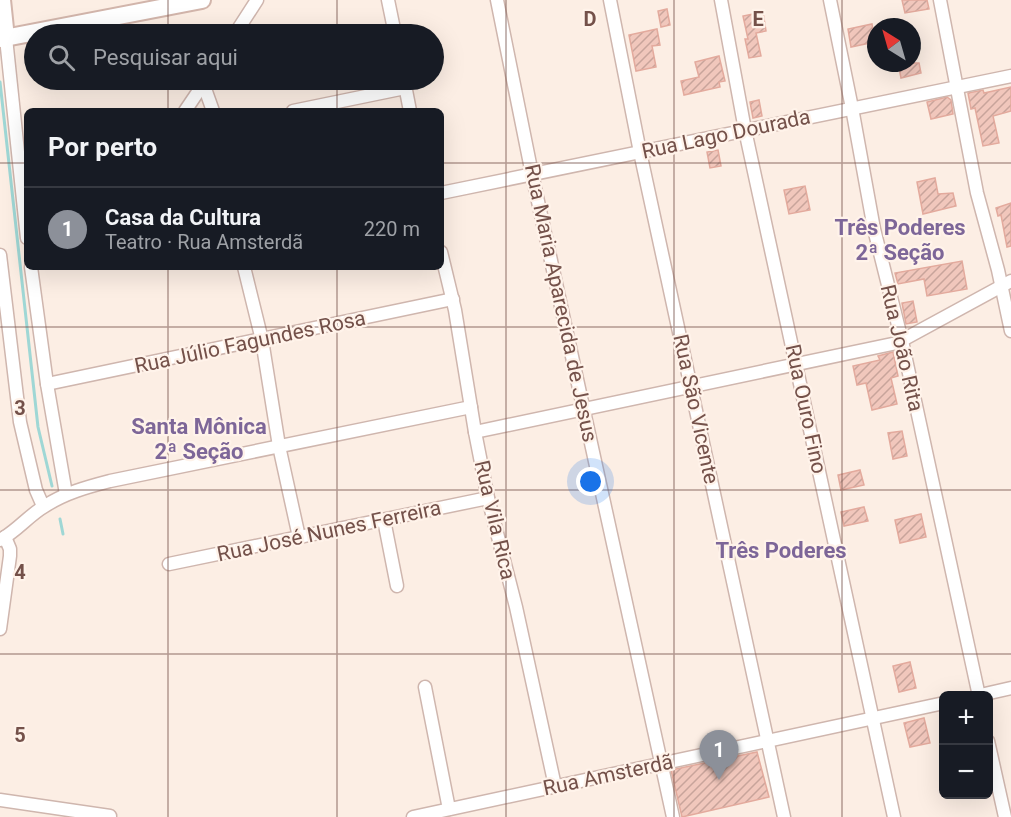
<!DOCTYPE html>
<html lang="pt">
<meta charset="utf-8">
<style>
:root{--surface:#171b24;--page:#242831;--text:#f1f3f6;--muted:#9ea1a6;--line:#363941;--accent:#8c9099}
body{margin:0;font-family:Roboto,sans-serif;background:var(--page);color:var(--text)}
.controls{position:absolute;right:18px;bottom:18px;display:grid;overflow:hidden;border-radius:9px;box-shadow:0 6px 24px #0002}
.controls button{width:54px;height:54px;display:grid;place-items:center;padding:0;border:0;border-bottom:2px solid var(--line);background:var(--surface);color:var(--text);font:30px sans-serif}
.compass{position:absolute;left:867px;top:18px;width:54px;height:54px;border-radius:50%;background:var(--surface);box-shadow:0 6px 24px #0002;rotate:323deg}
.you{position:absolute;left:591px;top:482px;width:21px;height:21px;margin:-15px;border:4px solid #fff;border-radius:50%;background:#1a73e8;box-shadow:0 0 0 9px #1a73e833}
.badge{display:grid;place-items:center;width:39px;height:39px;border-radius:50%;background:var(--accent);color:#fff;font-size:20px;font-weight:700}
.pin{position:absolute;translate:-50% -50px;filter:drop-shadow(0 2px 3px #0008)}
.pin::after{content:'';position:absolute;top:32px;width:21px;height:18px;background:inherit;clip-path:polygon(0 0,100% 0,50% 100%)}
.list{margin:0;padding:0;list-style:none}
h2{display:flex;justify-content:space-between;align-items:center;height:78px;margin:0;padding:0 24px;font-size:26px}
h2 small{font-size:20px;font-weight:400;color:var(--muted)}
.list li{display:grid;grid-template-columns:39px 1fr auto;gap:18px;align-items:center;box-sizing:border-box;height:84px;padding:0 24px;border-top:2px solid var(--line)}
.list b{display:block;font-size:22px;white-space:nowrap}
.list p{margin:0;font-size:20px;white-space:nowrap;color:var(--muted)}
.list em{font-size:20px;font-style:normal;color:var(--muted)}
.icon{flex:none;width:33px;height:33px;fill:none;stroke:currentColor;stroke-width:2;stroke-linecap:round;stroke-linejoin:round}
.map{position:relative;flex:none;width:1011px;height:817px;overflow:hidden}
.search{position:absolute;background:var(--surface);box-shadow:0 6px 24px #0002;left:24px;top:24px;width:420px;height:66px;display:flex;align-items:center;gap:15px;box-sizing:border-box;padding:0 21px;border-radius:33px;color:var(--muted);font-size:22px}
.panel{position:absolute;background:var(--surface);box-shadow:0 6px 24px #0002;left:24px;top:108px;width:420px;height:162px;border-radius:9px}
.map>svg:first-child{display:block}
</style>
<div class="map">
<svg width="1011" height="817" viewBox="0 0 1011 817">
<defs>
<pattern id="building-hatch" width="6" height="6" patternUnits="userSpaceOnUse" patternTransform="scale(1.5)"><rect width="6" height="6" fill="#f1c7bc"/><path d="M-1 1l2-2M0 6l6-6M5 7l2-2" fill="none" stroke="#c8a49b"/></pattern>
</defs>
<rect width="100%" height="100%" fill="#fceee4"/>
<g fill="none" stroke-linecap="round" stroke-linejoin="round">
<g stroke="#9fd7d5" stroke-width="3">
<polyline points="0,82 38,427 52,486"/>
<polyline points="60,519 63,534"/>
</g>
</g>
<g fill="url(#building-hatch)" stroke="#e3aa9d" stroke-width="1.5">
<polygon points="902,0 927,0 929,9 905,13"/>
<polygon points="667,9 670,25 661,27 658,11"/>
<polygon points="763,12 766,31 756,33 761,56 749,58 745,39 748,39 743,16"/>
<polygon points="872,24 875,42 851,47 848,29"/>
<polygon points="657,29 660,45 652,46 656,67 636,71 629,35"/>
<polygon points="719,56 725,81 719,82 720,87 684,95 681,81 699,77 695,62"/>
<polygon points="898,63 919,63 921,73 901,78"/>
<polygon points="1011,87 1011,111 993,116 999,143 983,146 975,108 971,109 968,93 983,90 984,93"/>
<polygon points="947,97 951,100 953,114 931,119 927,102"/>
<polygon points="759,100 762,116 753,118 750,102"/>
<polygon points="718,150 721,166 710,168 707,152"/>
<polygon points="935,178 938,194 953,193 956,206 923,214 917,182"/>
<polygon points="805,186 810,210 789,214 784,190"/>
<polygon points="1011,203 1011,246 1007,247 1001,215 998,216 996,208"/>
<polygon points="962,261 967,289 927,296 924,279 898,284 895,273"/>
<polygon points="913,301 917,322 906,324 902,303"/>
<polygon points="893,352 898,376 891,378 897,404 872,410 866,383 857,385 853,366 880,360 878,356"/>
<polygon points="902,431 907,456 893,459 888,433"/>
<polygon points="860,470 864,485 841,490 838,475"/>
<polygon points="864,507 868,521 844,526 841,512"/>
<polygon points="921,514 926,537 900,543 895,520"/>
<polygon points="910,662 916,688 899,692 893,666"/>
<polygon points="924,718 930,743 910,747 904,723"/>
<polygon points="757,752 769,797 682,817 671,770"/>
</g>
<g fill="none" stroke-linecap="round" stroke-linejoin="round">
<defs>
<g id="street">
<polyline points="388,0 395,34"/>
<polyline points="497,0 532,174 673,817"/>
<polyline points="610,0 640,152 784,817"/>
<polyline points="721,0 745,130 894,817"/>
<polyline points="830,0 852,108 874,229 902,341 979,696"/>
<polyline points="940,0 977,193 998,270 1011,331"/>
<polyline points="235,34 257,0"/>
<polyline points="6,38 27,238"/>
<polyline points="404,80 410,111"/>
<polyline points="203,83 213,111"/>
<polyline points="185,111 206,80"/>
<polyline points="293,111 405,88"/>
<polyline points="441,193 1011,76"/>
<polyline points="441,252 455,310 475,432 488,498 516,607 555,786"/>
<polyline points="0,255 20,422 36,490 43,506"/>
<polyline points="31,267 47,384 66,494"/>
<polyline points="244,267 262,340 279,446 299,537"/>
<polyline points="47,384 453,299"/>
<polyline points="475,432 897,343 1011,281"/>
<polyline points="384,520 397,586"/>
<path d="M0,540C17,531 29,515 45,506C65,493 87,487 110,481L471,407"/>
<polyline points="169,564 488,498"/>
<polyline points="0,629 10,556 10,549 5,537"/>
<polyline points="425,687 449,809"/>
<polyline points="976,696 1011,688"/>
<polyline points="988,741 1005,817"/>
<polyline points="0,800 110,816"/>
<polyline points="413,817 944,703"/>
</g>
<g id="secondary">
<polyline points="2,0 6,38"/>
<polyline points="0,39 202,0"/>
</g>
</defs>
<use href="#street" stroke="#cfb6ae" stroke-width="15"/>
<use href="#secondary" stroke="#d2b5ab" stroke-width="20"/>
<use href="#street" stroke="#fff" stroke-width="12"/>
<use href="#secondary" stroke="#fff" stroke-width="16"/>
</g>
<path fill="none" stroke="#74514a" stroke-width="1.5" stroke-opacity="0.55" d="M168,0V34M337,0V34M506,0V817M674,0V817M842,0V817M168,80V111M337,80V111M0,163H27M441,163H1011M168,267V817M337,267V817M0,327H1011M0,490H1011M0,654H1011"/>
<g text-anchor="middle" stroke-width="4.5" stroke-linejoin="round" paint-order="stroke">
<g font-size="21" fill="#74514a" stroke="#fff3ea">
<text transform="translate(726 134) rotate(-12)" y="7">Rua Lago Dourada</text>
<text transform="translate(561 303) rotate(78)" y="7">Rua Maria Aparecida de Jesus</text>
<text transform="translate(250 342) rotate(-12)" y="7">Rua Júlio Fagundes Rosa</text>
<text transform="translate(902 348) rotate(77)" y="7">Rua João Rita</text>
<text transform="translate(696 409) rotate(78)" y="7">Rua São Vicente</text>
<text transform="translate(806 409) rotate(78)" y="7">Rua Ouro Fino</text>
<text transform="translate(495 520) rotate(77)" y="7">Rua Vila Rica</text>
<text transform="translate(329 531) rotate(-12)" y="7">Rua José Nunes Ferreira</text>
<text transform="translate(608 775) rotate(-12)" y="7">Rua Amsterdã</text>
</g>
<g font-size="22" font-weight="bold" fill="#7d6698" stroke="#fff3ea">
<text x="900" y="235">Três Poderes<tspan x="900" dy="25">2ª Seção</tspan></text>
<text x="199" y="434">Santa Mônica<tspan x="199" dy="25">2ª Seção</tspan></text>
<text x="781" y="558">Três Poderes</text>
</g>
</g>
<g font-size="20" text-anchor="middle" font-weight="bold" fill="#74514a" stroke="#fff3ea" stroke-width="4.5" stroke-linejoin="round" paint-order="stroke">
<text x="590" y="26">D</text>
<text x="758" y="26">E</text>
<text x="20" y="415">3</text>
<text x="20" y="579">4</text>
<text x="20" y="742">5</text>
</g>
</svg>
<div class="controls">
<button>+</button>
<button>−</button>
</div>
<svg class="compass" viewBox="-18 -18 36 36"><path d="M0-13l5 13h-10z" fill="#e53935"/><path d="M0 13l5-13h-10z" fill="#9ea1a6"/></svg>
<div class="you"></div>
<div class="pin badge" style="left:719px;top:780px">1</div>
<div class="search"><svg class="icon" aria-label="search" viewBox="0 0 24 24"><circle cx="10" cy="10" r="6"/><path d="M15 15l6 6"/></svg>Pesquisar aqui</div>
<section class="panel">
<h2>Por perto<small></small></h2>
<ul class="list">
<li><span class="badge">1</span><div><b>Casa da Cultura</b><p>Teatro · Rua Amsterdã</p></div><em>220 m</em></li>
</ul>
</section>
</div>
